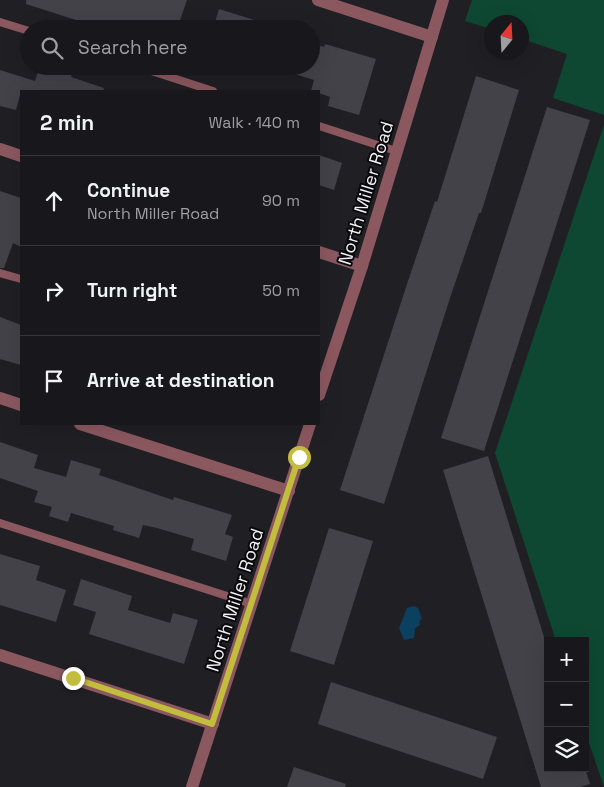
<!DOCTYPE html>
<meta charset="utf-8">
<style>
:root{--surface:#18171b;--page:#212024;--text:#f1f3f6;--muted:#9f9fa3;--line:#36363a}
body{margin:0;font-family:"Space Grotesk",sans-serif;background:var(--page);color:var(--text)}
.controls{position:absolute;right:15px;bottom:15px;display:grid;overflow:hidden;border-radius:0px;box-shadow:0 5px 20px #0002}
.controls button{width:45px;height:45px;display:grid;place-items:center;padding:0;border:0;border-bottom:1px solid var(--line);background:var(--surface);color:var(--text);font:25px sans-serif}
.compass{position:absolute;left:484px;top:15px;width:45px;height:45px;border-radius:50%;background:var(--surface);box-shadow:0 5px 20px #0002;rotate:18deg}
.stop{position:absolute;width:15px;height:15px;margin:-11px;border:4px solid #c3bd3e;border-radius:50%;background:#fff}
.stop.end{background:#c3bd3e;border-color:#fff;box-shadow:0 1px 5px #0008}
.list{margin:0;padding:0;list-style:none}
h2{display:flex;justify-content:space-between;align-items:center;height:65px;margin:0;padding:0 20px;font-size:21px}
h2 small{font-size:16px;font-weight:400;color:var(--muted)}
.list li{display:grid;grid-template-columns:32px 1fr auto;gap:15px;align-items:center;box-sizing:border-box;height:90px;padding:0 20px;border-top:1px solid var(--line)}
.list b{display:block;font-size:19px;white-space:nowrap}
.list p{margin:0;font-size:16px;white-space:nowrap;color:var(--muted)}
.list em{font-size:16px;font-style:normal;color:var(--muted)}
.icon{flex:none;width:28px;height:28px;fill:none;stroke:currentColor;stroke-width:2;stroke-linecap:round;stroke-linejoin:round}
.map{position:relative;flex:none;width:604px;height:787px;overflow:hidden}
.search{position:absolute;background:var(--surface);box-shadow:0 5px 20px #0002;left:20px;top:20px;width:300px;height:55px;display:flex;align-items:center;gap:12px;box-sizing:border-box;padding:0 18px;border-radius:28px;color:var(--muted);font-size:19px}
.panel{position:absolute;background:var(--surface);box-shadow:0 5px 20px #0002;left:20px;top:90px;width:300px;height:335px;border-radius:0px}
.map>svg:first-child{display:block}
</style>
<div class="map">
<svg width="604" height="787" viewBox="0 0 604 787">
<rect width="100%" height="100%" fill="#201f24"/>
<g fill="#0e4832">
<polygon points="472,0 604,0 604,115 553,98 567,54 522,39 522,22 492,22 491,29 465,21"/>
<polygon points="604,125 604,787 585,731 585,641 556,641 495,453"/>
</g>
<polygon fill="#0c4060" points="414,606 418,608 422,619 419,621 420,625 415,628 414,638 404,640 399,628 407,608"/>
<g fill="#434248">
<polygon points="26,0 187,0 177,29 120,29 106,24 104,29 26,4"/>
<polygon points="219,9 271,25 270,29 213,29"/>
<polygon points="311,43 324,47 325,44 376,59 359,115 328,106 330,97 319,93 319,91 311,91 314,80 281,70 281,66 311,66"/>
<polygon points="40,66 75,66 71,77 104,88 103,91 21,91 16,110 0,106 0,70 35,81"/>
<polygon points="476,76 519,90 481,213 479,213 451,295 384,504 340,490 407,284 435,201 437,202"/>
<polygon points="547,107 590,120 484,451 441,438"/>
<polygon points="319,155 342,163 334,190 319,185"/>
<polygon points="0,191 21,198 21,247 13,243 4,268 0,268"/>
<polygon points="0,317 21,325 21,365 0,359"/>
<polygon points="0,442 38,455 34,468 66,477 71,460 101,469 99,475 173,500 174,497 232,515 225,534 233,537 226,561 191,550 194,539 157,528 143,525 139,538 113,530 114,526 71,513 68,522 49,516 52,507 34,502 38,491 0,478"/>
<polygon points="488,456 548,650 548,768 585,768 590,784 580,787 541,787 443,470"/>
<polygon points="329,528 373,541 334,665 290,651"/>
<polygon points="0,554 40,566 36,580 66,590 56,622 0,605"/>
<polygon points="81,579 132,596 128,610 170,623 173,613 198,620 184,664 89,634 96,612 73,605"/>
<polygon points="331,682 497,737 483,779 318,724"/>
<polygon points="294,767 346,784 345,787 287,787"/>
</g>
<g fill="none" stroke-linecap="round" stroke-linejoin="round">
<g stroke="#8c5860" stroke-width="8">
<polyline points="0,22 29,31"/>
<polyline points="136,66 213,91"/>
<polyline points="319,126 396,151"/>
<polyline points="0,273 21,279"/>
<polyline points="0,523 252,604"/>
</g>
<g stroke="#8c5860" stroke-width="12">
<polyline points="318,0 432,37"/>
<polyline points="0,149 21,156"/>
<polyline points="319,252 362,266"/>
<polyline points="0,398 21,405"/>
<polyline points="80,424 289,491"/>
<polyline points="0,655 213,724"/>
</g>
<g stroke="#8c5860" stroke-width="12">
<polyline points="319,395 362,266 443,0"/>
<polyline points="192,787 310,424"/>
</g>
</g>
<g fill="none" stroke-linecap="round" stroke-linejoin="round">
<polyline stroke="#c3bd3e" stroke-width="6" points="73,678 212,724 299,457"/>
</g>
<g text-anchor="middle" stroke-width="4" stroke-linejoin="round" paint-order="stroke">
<g font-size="18" fill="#f2f2f6" stroke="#09090c">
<text transform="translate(366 193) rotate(-73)" y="6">North Miller Road</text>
<text transform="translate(235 600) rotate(-72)" y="6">North Miller Road</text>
</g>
</g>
</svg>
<div class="controls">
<button>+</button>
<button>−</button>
<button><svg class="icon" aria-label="layers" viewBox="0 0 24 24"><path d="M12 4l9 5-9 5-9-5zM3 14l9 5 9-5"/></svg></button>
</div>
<svg class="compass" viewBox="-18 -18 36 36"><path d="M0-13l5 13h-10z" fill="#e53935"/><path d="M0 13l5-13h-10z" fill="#9f9fa3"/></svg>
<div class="stop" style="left:299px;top:457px"></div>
<div class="stop end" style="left:73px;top:678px"></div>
<div class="search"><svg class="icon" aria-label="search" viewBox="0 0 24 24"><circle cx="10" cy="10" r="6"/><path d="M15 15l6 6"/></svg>Search here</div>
<section class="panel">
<h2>2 min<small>Walk · 140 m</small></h2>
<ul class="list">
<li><svg class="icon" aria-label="ahead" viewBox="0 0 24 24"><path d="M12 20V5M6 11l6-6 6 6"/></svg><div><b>Continue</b><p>North Miller Road</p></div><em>90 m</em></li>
<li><svg class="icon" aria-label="right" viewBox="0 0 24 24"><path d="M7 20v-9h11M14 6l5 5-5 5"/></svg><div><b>Turn right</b></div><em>50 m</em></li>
<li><svg class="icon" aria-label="arrive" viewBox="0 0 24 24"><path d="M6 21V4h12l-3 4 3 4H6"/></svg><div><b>Arrive at destination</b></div></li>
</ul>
</section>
</div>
